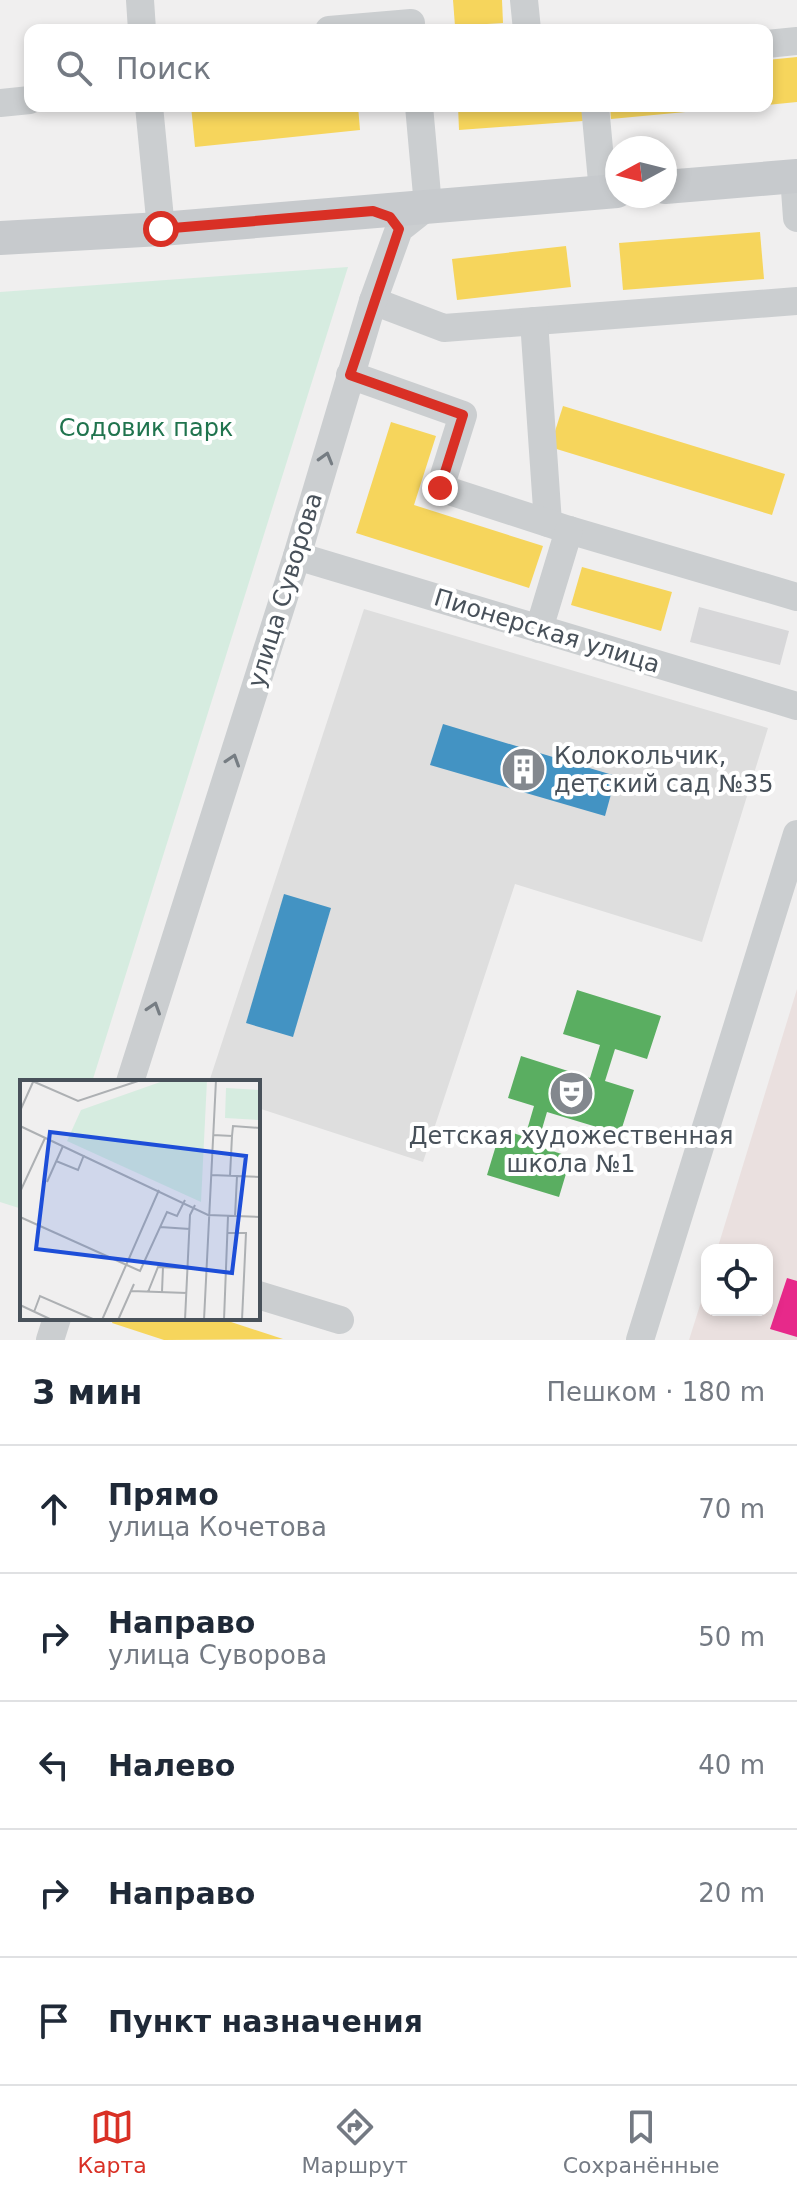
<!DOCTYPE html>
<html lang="ru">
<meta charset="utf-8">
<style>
:root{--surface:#fff;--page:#f6f6f7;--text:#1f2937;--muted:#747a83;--line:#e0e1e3;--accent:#d93025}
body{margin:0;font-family:"DejaVu Sans",sans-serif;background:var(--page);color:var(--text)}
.controls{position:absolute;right:24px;bottom:24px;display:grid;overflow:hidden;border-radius:16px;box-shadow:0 4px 12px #0003}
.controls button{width:72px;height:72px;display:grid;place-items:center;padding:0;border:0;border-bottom:2px solid var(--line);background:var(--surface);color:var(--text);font:40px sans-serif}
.compass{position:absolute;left:605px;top:136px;width:72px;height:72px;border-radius:50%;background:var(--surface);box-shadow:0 4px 12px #0003;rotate:263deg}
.stop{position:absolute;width:24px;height:24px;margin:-18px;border:6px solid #d93025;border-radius:50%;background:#fff}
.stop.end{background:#d93025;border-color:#fff;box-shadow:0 2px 8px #0008}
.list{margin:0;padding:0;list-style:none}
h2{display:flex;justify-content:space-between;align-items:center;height:104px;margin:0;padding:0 32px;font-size:34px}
h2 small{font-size:26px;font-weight:400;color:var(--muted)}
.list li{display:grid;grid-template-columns:52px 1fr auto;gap:24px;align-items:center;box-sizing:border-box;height:128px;padding:0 32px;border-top:2px solid var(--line)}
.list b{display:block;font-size:30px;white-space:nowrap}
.list p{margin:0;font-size:26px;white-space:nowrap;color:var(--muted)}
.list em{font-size:26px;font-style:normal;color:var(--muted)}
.icon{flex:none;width:44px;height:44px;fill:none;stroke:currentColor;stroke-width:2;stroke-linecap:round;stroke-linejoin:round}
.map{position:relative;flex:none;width:797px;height:1340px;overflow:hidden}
.search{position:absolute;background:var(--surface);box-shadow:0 4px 12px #0003;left:24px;right:24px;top:24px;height:88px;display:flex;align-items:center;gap:20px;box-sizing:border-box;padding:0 28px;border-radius:16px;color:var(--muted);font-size:30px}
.sheet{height:744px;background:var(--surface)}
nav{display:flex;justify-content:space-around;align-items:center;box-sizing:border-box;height:112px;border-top:2px solid var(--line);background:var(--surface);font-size:22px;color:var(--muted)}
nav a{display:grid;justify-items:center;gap:4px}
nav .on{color:var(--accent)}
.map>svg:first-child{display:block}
</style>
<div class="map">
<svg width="797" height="1340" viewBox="0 0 797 1340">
<rect width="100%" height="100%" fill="#f0efef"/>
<polygon fill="#dedede" points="364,609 768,728 702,942 515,884 423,1162 258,1108 258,1082 209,1082"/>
<polygon fill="#eae0df" points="797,989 797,1340 689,1340 707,1283 707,1310 767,1310 767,1250 717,1250"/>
<polygon fill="#d6ece0" points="348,267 92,1082 22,1082 22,1209 0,1202 0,292"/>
<g fill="#f6d55c">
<polygon points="453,0 502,0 503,23 455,26"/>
<polygon points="797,57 797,102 767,105 767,60"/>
<polygon points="191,106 358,106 360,130 195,147"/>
<polygon points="458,106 582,106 583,121 459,130"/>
<polygon points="610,106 728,106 728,108 611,119"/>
<polygon points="760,232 764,279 623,290 619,243"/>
<polygon points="566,246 571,287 457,300 452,259"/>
<polygon points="563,406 785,474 772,515 550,447"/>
<polygon points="391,422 436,436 414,505 543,546 529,588 356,533"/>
<polygon points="582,567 672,592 661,631 571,605"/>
<polygon points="114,1318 219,1318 283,1339 164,1340 112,1323"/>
</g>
<g fill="#4393c3">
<polygon points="443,724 616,776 605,816 430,765"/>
<polygon points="284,894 331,908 293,1037 246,1023"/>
</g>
<polygon fill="#e7298a" points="787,1278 797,1281 797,1337 770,1329"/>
<polygon fill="#5aae61" points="577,990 661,1016 647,1059 615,1049 605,1081 634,1090 620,1134 547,1112 537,1146 571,1157 559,1197 487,1175 501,1129 525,1137 534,1106 508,1098 521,1056 590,1078 600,1045 563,1034"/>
<polygon fill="#d7d7d9" points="699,607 789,631 780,665 690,642"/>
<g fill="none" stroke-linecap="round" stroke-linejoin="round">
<g stroke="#cbced0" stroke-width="28">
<polyline points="140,0 142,30"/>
<polyline points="524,0 527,30"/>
<polyline points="329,30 411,23"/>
<polyline points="767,44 797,41"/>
<polyline points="0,103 30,100"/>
<polyline points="149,106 161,229"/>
<polyline points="595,106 603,192"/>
<polyline points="794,176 797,218"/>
<polyline points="373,301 444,328 797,301"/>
<polyline points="534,321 548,523"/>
<polyline points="350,375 463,415 440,488 569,530 797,597"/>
<polyline points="297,556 797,706"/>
<polyline points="539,629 569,530"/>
<polyline points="130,1082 297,556 373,301 399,229 428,206 419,106"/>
<polyline points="258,1295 340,1320"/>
<polyline points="50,1340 57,1318"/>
<polyline points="640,1340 797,834"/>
</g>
<g stroke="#c7cacd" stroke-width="34">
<polyline points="665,187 797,176"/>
<polyline points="0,238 161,229 617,191"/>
</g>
</g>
<defs><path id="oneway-chevron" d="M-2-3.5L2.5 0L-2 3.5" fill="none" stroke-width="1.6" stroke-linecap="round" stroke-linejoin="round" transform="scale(2)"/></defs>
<g stroke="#767d83">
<use href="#oneway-chevron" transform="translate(326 458) rotate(-74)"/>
<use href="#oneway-chevron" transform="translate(233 760) rotate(-72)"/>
<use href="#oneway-chevron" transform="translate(154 1008) rotate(-72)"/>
</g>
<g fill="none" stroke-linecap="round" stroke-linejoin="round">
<polyline stroke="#d93025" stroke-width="10" points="161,229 373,211 390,217 399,229 350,375 463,415 440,488"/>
</g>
<defs>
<symbol id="building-disc" viewBox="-11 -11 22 22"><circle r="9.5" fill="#83888e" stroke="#fff"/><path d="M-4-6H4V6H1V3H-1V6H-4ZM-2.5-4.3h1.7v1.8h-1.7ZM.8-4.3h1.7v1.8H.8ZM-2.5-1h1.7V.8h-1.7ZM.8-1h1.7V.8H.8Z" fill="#fff"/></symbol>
<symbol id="theatre-disc" viewBox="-11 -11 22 22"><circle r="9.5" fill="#83888e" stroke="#fff"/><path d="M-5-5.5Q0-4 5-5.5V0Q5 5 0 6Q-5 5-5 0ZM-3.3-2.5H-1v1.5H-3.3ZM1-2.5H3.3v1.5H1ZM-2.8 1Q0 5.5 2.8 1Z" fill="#fff"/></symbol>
</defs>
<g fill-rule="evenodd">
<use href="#building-disc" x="498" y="744" width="51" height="51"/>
<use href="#theatre-disc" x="546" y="1068" width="51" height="51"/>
</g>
<g text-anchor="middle" stroke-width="8" stroke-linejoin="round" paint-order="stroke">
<g font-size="24" fill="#20744e" stroke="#fff">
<text x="146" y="436">Содовик парк</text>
</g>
<g font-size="24" fill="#48515a" stroke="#fff">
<text transform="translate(285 590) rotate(-73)" y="8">улица Суворова</text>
<text transform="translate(547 631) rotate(17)" y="8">Пионерская улица</text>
</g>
<g font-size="24" fill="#48515a" stroke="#fff" text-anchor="start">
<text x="554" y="764">Колокольчик,<tspan x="554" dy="28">детский сад №35</tspan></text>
<text x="571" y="1144" text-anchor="middle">Детская художественная<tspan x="571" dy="28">школа №1</tspan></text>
</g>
</g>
<g transform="translate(20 1080)">
<rect width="240" height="240" fill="#f0efef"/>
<path d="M146,0H187L181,122L47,61L61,30ZM206,8L240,10V40L205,38Z" fill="#d6ece0"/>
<path fill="none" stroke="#adb0b3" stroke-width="2" d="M10,0L58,21L121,0M0,31L13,2M0,46L188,135L240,137M193,55L212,56L213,46L240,48M36,81L58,90L64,75M191,95L240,97M210,96L212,56M27,102L43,66M0,112L25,58M215,136L217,96M0,137L120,191L147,132L157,136L165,120M140,147L170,149M207,153H226L222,240M111,211L167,213M128,212L138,187L186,189M142,212L143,187M0,225L32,240M14,232L20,216L75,240M82,240L139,110M98,240L114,204M165,240L170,135L175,125M184,240L196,0M204,240L208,136"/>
<path fill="#1d4ed8" fill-opacity="0.15" stroke="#1d4ed8" stroke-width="4" d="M30,52L226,76L212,193L16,169Z"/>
<rect width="240" height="240" fill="none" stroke="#48515a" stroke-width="4"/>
</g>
</svg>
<div class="controls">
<button><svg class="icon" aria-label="locate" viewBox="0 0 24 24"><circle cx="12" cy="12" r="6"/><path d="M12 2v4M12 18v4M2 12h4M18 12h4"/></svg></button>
</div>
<svg class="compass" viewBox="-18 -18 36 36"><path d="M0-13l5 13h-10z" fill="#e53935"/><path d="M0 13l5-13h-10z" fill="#747a83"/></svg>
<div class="stop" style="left:161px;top:229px"></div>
<div class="stop end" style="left:440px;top:488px"></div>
<div class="search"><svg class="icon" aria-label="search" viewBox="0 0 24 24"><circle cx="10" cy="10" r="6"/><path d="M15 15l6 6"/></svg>Поиск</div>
</div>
<section class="sheet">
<h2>3 мин<small>Пешком · 180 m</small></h2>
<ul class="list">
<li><svg class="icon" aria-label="ahead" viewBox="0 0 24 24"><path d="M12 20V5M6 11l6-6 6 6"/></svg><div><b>Прямо</b><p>улица Кочетова</p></div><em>70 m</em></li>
<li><svg class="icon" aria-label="right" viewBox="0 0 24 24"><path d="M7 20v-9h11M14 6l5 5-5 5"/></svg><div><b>Направо</b><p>улица Суворова</p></div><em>50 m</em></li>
<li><svg class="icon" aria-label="left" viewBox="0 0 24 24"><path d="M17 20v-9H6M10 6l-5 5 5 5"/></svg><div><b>Налево</b></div><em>40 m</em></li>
<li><svg class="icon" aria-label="right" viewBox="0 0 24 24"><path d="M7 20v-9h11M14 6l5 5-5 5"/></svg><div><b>Направо</b></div><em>20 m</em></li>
<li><svg class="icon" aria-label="arrive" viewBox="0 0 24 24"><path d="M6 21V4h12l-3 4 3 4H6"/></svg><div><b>Пункт назначения</b></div></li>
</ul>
</section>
<nav>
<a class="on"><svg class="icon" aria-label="map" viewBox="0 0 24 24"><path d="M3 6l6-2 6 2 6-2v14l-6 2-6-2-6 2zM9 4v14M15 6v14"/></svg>Карта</a>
<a><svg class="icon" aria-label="directions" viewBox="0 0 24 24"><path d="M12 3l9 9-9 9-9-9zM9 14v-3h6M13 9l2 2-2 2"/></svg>Маршрут</a>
<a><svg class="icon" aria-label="saved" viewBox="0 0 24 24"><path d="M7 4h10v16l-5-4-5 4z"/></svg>Сохранённые</a>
</nav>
